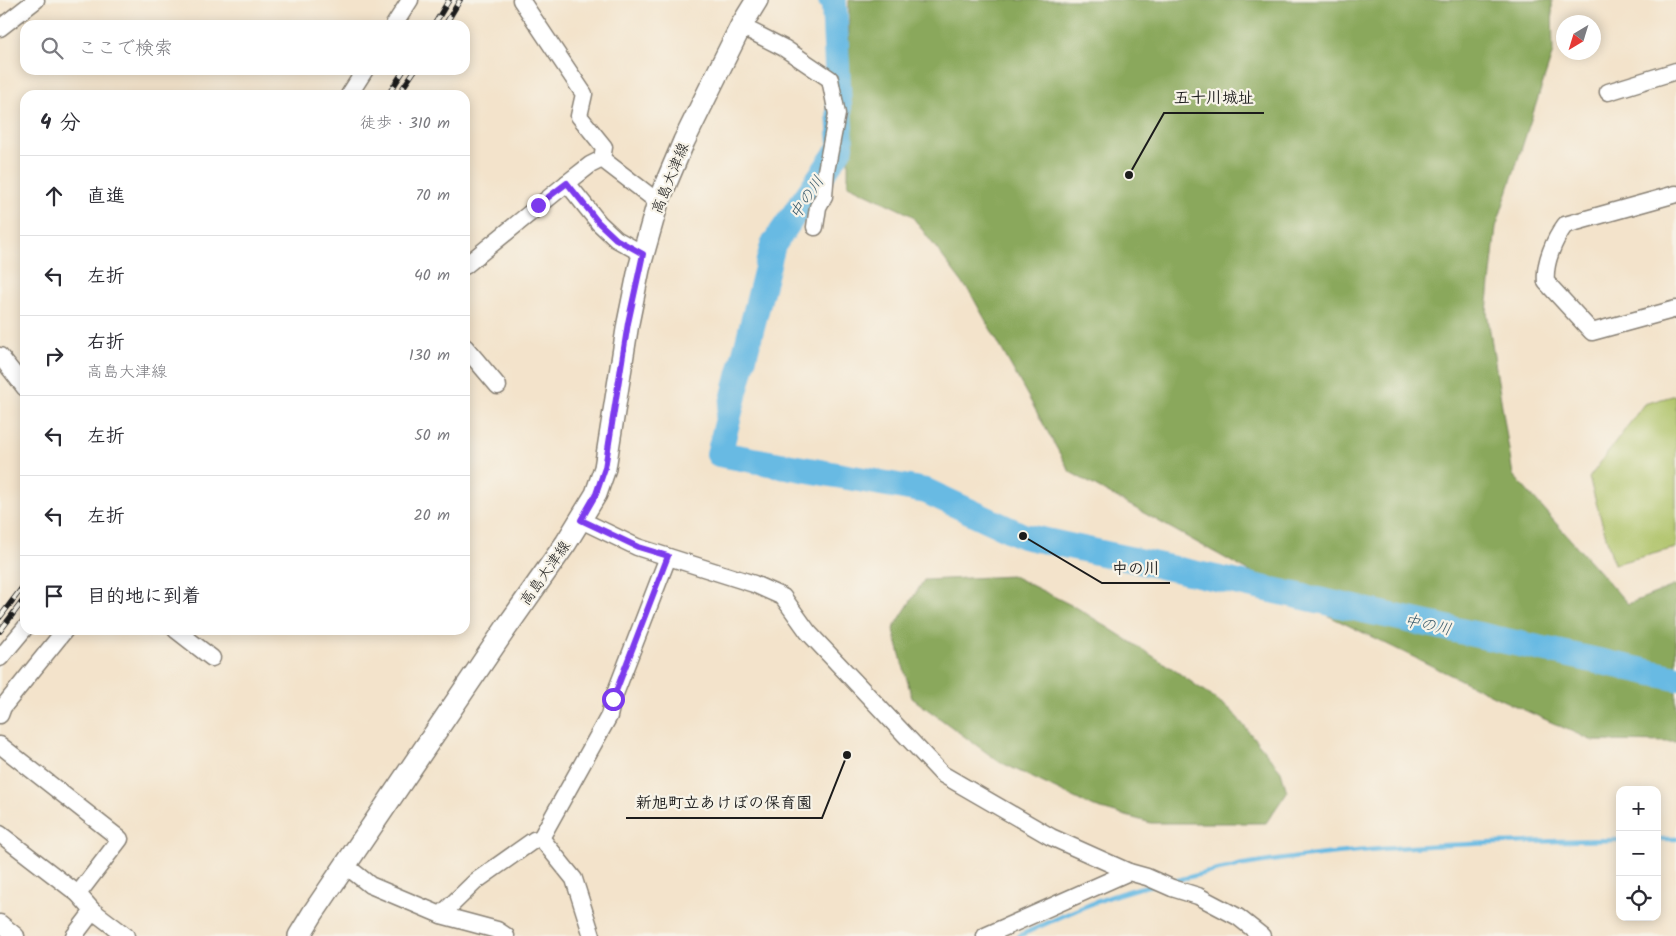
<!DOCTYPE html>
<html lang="ja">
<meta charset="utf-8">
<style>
:root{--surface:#fff;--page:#f7f7f7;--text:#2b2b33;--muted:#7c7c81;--line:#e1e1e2}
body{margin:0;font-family:Kalam,"Klee One",sans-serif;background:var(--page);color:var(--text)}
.controls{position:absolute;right:15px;bottom:15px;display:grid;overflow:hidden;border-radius:10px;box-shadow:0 2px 12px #0003}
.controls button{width:45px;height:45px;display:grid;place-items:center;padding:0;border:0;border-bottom:1px solid var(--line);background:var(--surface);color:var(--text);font:25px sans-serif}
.compass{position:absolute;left:1556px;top:15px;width:45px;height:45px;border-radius:50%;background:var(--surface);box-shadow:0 2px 12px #0003;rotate:218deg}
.stop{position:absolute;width:15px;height:15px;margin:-11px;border:4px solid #7c3aed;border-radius:50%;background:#fff}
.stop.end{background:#7c3aed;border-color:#fff;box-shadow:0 1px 5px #0008}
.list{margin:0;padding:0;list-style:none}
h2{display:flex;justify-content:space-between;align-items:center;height:65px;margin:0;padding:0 20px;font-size:21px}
h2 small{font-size:16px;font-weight:400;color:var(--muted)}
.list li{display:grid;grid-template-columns:32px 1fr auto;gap:15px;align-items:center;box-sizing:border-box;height:80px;padding:0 20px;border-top:1px solid var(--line)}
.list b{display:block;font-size:19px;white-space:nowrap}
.list p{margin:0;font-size:16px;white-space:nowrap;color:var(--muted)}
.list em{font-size:16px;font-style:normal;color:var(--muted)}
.icon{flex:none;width:28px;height:28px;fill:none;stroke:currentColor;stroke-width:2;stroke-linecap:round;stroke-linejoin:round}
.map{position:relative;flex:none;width:1676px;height:936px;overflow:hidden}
.search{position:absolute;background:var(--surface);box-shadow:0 2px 12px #0003;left:20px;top:20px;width:450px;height:55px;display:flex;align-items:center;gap:12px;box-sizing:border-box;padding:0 18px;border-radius:15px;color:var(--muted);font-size:19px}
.panel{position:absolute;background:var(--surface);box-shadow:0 2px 12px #0003;left:20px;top:90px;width:450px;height:545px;border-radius:15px}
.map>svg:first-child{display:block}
</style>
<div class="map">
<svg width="1676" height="936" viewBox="0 0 1676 936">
<rect width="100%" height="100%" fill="#f7f3e8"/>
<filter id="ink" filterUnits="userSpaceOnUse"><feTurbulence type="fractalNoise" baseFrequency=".02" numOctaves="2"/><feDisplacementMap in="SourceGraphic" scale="10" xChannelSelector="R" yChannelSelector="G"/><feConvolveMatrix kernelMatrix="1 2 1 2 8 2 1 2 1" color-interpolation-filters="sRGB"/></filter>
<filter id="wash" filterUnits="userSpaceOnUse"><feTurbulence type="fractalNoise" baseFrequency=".0096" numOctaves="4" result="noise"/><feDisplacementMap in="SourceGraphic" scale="20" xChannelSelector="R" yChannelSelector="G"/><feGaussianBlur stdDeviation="1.12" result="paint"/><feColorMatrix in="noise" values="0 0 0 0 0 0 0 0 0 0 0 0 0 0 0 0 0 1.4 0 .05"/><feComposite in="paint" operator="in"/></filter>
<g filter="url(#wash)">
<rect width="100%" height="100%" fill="#f3e3cb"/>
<polygon fill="#aec267" stroke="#656f42" points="1676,395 1676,548 1614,564 1589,478 1644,404"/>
<g fill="#8aa85c" stroke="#53623c">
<polygon points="849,0 1552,0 1553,52 1496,227 1487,312 1513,475 1628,604 1676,585 1676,742 1593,741 1500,699 1331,617 1070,472 971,294 911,215 848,185"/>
<polygon points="1013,576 1079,609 1173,669 1231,710 1281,771 1287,792 1266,823 1151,823 1091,806 998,761 912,698 893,629 924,580"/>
</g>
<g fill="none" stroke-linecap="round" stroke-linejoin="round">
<g stroke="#68bae3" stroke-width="4.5">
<polyline points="1657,839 1676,839"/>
<path d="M1169,882C1194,876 1219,869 1244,865C1367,845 1494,842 1620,840"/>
<path d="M1019,936C1062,916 1105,895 1152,885"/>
</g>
<polyline stroke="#68bae3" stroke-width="26" points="831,0 834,4 841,147 773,245 719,454 926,491 1023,536 1676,678"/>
</g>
</g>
<g filter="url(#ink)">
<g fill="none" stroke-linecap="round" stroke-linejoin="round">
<defs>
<g id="minor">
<polyline points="521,0 584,94 579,116 604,147 602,159"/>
<polyline points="394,25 410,0"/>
<polyline points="741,26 784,48 830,79 837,114 826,171 824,196 818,207 815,227"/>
<polyline points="0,28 36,0"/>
<polyline points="1608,92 1676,71"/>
<polyline points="349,95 365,70"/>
<polyline points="567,183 599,223 616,239 643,254"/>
<path d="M1676,194L1565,225C1554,240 1544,263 1546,282L1592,332L1676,309"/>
<polyline points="465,266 567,183 590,165 602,159 658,202"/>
<polyline points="465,347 498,386"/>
<polyline points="0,356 25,388"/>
<polyline points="581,520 637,547 754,584 783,597 808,632 942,774 1051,837 1129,872 1147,877 1172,888 1198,896 1238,917 1262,936"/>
<polyline points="176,630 212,658"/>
<polyline points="0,658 25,628"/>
<polyline points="0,715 3,707 65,630"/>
<polyline points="0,745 120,839 78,894"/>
<polyline points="0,834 78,894 93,911 126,936"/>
<polyline points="541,838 574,879 592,936"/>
<polyline points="345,865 370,885 441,915 497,930 506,936"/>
<polyline points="441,915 476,881 534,840 541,838 609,716 613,699 668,557"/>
<polyline points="0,923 16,936"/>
<polyline points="74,936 93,911"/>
<polyline points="985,936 1129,872"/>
</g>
<polyline id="major" points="299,936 313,913 506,628 566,543 596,494 605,468 628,323 639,269 658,202 684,141 715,78 741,26 757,0"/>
</defs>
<use href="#minor" stroke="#888074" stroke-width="19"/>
<use href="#major" stroke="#888074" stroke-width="24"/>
<use href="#minor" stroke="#fff" stroke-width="16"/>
<use href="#major" stroke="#fff" stroke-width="21"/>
<defs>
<g id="rail">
<polyline points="434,25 449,0"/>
<polyline points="445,25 460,0"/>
<polyline points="388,95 404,70"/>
<polyline points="398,95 415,70"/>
<polyline points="0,617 25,584"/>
<polyline points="0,631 25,598"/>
</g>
</defs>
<use href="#rail" stroke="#1c1c1c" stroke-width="5.5"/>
<use href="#rail" stroke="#f7f3e8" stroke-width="4" stroke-dasharray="11" stroke-linecap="butt"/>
</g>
</g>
<g fill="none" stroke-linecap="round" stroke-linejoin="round" filter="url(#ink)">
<polyline stroke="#7c3aed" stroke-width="6" points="538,205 567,183 599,223 616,239 643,254 628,323 605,468 596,494 581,520 638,547 668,556 613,699"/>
</g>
<g text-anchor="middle" stroke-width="4.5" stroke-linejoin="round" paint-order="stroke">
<g font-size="15" fill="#1c1c1c" stroke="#f7f3e8">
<text transform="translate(670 178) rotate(-68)" y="5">高島大津線</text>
<text transform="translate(545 573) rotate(-55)" y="5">高島大津線</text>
</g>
<g font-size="16" font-style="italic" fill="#3a5b6c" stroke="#f7f3e8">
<text transform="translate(806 197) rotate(-56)" y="6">中の川</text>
<text transform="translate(1428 624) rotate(12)" y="6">中の川</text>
</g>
</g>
<path fill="none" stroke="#1c1c1c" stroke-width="2" d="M1129 175L1164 113H1264M1023 536L1102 583H1170M847 755L822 818H626"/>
<g fill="#1c1c1c" stroke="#f7f3e8" stroke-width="2">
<circle cx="1129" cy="175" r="5"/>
<circle cx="1023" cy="536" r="5"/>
<circle cx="847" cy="755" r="5"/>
</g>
<g font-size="16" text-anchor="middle" font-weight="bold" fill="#1c1c1c" stroke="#f7f3e8" stroke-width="4.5" stroke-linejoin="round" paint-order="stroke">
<text x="1214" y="103">五十川城址</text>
<text x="1136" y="574">中の川</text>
<text x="724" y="808">新旭町立あけぼの保育園</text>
</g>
</svg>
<div class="controls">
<button>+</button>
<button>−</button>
<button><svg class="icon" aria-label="locate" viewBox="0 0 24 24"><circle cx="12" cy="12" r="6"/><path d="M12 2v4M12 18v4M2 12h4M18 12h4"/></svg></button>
</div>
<svg class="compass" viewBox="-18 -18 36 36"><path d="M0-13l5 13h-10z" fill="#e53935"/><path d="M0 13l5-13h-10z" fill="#7c7c81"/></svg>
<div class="stop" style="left:613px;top:699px"></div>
<div class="stop end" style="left:538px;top:205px"></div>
<div class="search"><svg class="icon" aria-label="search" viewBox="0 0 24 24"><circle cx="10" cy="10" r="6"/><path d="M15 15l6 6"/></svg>ここで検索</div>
<section class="panel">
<h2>4 分<small>徒歩 · 310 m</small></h2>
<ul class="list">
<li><svg class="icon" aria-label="ahead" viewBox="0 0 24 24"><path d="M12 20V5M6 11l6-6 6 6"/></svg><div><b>直進</b></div><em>70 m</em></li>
<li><svg class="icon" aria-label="left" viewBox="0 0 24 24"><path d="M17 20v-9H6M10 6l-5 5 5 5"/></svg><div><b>左折</b></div><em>40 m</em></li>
<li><svg class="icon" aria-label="right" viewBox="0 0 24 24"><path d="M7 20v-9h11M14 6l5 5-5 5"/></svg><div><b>右折</b><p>高島大津線</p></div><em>130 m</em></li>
<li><svg class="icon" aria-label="left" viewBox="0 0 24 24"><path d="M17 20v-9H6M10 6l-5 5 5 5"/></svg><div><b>左折</b></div><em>50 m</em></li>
<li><svg class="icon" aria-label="left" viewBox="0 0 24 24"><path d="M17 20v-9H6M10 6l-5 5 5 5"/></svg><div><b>左折</b></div><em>20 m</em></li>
<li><svg class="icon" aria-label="arrive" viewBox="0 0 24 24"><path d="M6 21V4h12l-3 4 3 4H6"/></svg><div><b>目的地に到着</b></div></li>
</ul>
</section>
</div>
